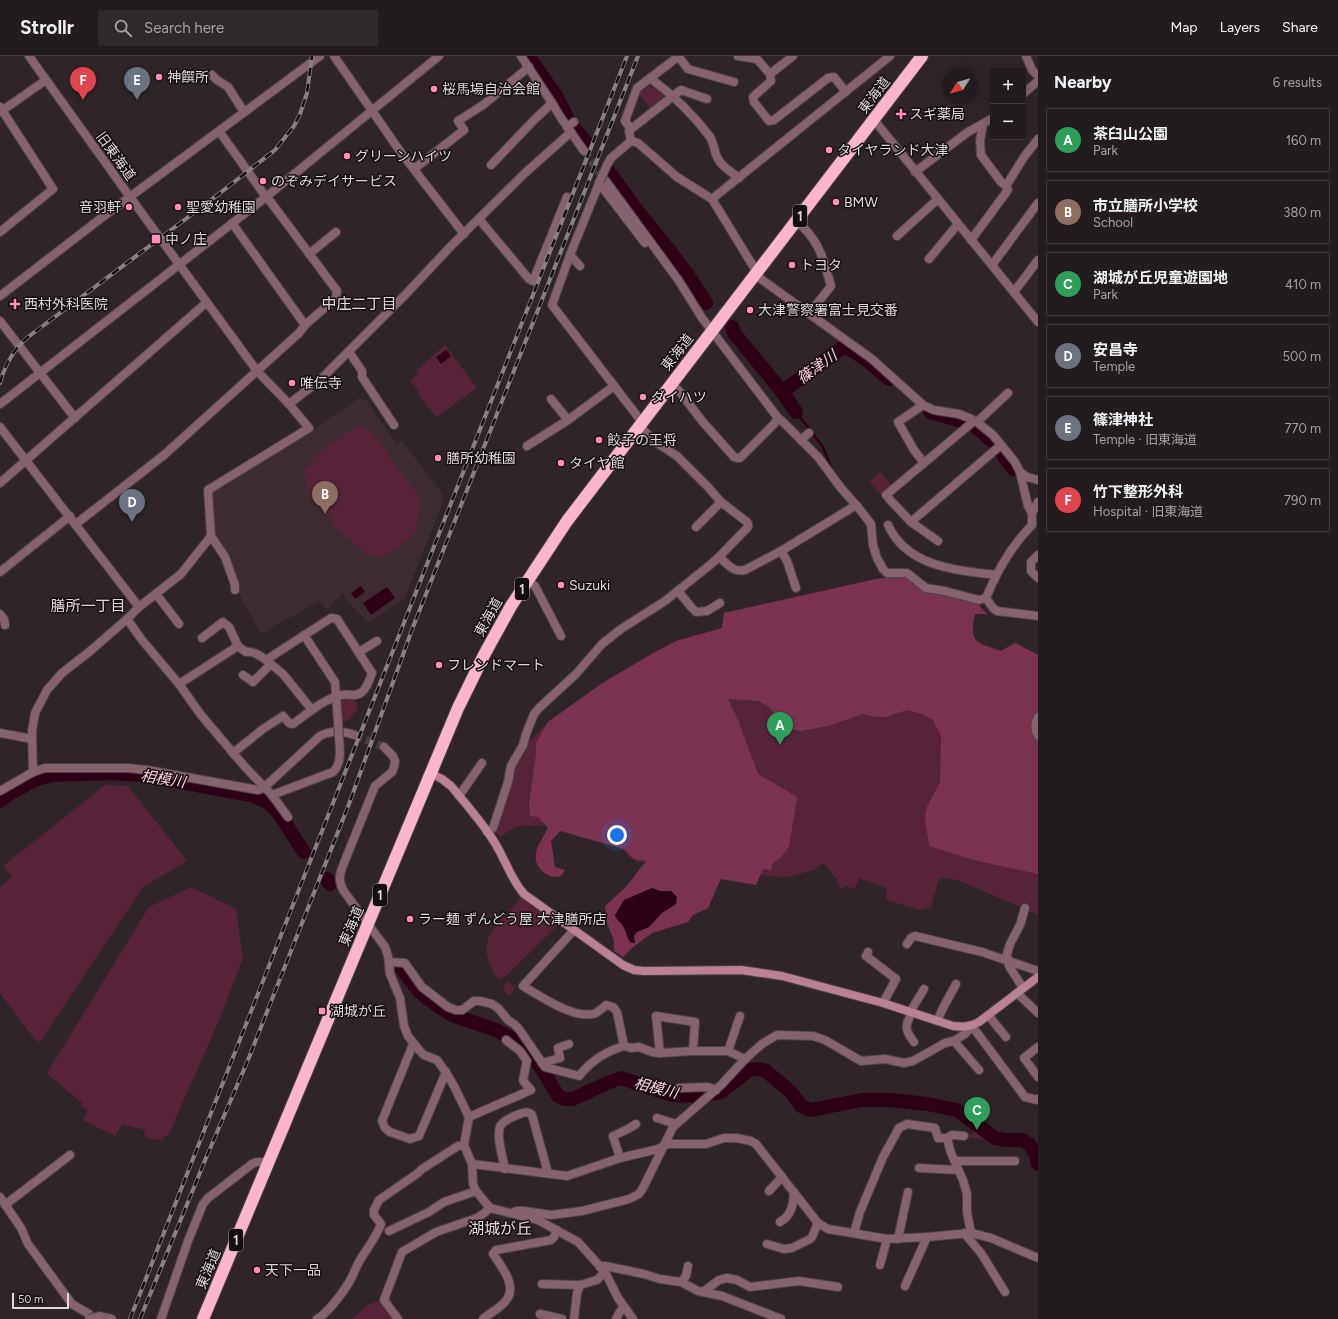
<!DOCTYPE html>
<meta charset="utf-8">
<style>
:root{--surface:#231c1e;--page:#2f292b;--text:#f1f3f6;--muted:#a3a1a4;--line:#403a3c;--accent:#d93025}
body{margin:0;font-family:Figtree,"Noto Sans JP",sans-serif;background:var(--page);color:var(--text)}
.controls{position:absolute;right:12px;top:12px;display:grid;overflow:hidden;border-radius:0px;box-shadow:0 2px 10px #0003}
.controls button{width:36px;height:36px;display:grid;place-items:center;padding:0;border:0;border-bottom:1px solid var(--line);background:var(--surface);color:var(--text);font:20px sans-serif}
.compass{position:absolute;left:942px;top:12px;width:36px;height:36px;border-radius:50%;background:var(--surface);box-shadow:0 2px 10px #0003;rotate:233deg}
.scale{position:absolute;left:12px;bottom:10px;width:57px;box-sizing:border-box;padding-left:4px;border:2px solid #dfd8da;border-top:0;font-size:11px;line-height:14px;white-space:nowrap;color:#dfd8da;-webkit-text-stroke:3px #140f11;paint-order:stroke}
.you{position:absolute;left:617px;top:779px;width:14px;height:14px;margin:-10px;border:3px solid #fff;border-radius:50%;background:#1a73e8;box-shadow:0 0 0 6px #1a73e833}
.badge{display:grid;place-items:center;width:26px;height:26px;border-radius:50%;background:var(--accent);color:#fff;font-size:13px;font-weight:700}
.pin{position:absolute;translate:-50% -33px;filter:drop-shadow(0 1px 2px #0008)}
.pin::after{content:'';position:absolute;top:21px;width:14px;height:12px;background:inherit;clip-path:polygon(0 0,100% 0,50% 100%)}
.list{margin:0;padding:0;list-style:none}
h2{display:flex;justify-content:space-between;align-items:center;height:52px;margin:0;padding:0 16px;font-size:17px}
h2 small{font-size:13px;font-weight:400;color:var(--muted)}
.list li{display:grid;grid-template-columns:26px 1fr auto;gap:12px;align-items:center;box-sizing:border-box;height:64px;margin:0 8px 8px;padding:0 8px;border:1px solid var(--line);border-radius:0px}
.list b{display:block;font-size:15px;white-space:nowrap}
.list p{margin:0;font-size:13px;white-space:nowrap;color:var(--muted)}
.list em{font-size:13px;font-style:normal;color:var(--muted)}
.icon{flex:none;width:22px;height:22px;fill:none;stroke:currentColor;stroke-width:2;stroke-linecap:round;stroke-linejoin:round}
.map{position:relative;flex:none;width:1038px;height:1263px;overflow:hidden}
header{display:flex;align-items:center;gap:24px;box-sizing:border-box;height:56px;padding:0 20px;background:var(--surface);border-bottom:1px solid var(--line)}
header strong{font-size:19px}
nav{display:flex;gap:22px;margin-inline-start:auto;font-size:14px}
.search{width:280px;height:36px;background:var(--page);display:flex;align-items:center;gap:10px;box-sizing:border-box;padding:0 14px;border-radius:0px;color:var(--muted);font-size:15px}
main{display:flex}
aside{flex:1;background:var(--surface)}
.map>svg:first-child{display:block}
</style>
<header>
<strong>Strollr</strong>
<div class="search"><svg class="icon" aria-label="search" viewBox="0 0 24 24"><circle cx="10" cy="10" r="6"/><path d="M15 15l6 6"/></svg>Search here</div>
<nav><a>Map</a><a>Layers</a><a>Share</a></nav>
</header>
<main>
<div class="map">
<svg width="1038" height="1263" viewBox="0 0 1038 1263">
<rect width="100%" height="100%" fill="#2f2528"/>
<polygon fill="#3c2c31" points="359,342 366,344 396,388 402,385 439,433 443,440 442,449 404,543 368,567 347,544 343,536 327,553 319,545 261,578 237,534 214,479 211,440 213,434 306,378"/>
<g fill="#572339">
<polygon points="647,30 654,31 664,36 664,43 651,53 640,40 640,36"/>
<polygon points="445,289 477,332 436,361 418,338 420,336 410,325 418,318 416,315"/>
<polygon points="358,370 370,374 421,443 415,478 382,502 366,498 331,467 333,464 317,449 309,438 304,415 312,406 314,400"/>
<polygon points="880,416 892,430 881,439 869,426"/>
<path d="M876,523L977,547L987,558H975C968,587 977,587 1001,595L1015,587L1038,599V859L965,827L953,823L939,822L931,851L920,854L886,844L887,832L859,822L855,833L847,830L840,833L837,823L823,807L814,814L787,821H779L755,818L656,798L642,807C630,804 625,799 620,787L556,769L525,770L515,771L500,781L496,776L509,735L513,712L525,690L548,666L601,628L648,600L676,585L722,572L724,557Z"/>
<path d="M343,641L355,644C362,654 351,663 342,667L340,644Z"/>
<polygon points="105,729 128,730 187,805 143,831 40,986 35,984 0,937 0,831 12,821 3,810"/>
<polygon points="191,831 236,853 243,902 220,962 168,1080 164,1080 163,1084 151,1083 144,1080 145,1074 122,1068 115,1080 83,1064 88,1054 81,1050 82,1047 64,1032 47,1017 149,851"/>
<path d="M522,841C532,852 547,858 558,869L506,920L498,923C471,884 496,870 522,841Z"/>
<polygon points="507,925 515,932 510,939 506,937 503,932"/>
<polygon points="974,1069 979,1071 983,1083 964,1081 964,1079 973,1079"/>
<polygon points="379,1245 392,1263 352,1263 369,1248"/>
</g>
<path fill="#7c3352" d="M901,520L910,523L926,534L977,547L987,558H975C968,587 977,587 1001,595L1015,587L1038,599V818L974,804L929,790L925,761L927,751L940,726L941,680L933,664L922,658L907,654L886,661H876L863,658L828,670L800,675L787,672L780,667L775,658L768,650L759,645L728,643L738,664L758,718L797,741L789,791L780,802L772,808L771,814L763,813L756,829L721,823L708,852L693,859L688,866L652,877L633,891L623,901L614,895V885L607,867L605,850L625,832L646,805L634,803L624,793L560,775L551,785L555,811L565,814L561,820C548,824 533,811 536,797C537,790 545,778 548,772L538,761L530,760L529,748L536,698V687L548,666L601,628L648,600L676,585L722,572L724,557L876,523Z"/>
<g fill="#2d0015">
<polygon points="446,294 451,300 441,308 436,301"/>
<polygon points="361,530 365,536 355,543 351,537"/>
<polygon points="387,531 395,542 371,559 363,547"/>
<path d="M652,832L661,835H671L677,841L676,848L662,857L649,871L637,876L634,880L635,887H631C626,881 627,878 624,872C622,867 616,864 615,859L624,844Z"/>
</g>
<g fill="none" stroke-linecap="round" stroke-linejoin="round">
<polyline stroke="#2d0015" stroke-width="2.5" points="796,356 823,391 832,414"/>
<g stroke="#2d0015" stroke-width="14">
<polyline points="528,0 555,38 569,66 587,87"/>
<path d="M609,116C622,133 634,152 648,168C669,194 689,218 706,247"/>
<path d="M732,271L734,277L780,333H786L843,291C855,293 880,315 889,323"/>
<polyline points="780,333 796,356"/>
<polyline points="930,356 961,365"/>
<polyline points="977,372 992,385"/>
<polyline points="1003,399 1013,413"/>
<path d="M0,745L12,736L35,724L51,719L110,717L142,719L251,739C258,742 265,744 271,749C283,759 294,783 304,796"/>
<polyline points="327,823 330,828"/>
<path d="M402,913L418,934L428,943L452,959L496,974L522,988L544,1016L558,1040L565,1043H573L607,1027L621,1022L672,1039L702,1040L721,1036L748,1015C754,1012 759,1012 766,1015L791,1036L801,1050L811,1054L862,1044H891L927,1048L957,1054L995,1082L1004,1084H1022L1029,1088L1036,1098L1038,1108"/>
</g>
<g stroke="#494043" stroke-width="8" stroke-dasharray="8 4" stroke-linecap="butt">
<polyline points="584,95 605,124"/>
<polyline points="355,679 384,691"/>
</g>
<defs>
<g id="street">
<polyline points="29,0 130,141 257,315 289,348 309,372 208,434 211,480 181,518 139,551 127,563 89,596 62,617 47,634 35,657 32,675 33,716"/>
<polyline points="334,0 402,98 464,178"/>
<polyline points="521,0 552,47 561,62 584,95"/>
<polyline points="738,0 757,3 770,18 771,25 753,41 754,46 769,65 774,64 828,22 834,21 846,36"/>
<polyline points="1026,0 1032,14 1038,20"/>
<polyline points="679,1 688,13 734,26"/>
<polyline points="770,18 793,0"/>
<polyline points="212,19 217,24 228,31 244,56"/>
<path d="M650,22C673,39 693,58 710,81C714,87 714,95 717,101C721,111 732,116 739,122"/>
<polyline points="1023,38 1038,25"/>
<polyline points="0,51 53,133 0,176"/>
<polyline points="0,56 46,24"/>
<polyline points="874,64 1038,266"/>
<polyline points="567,71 574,66"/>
<polyline points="631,73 681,34 707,43"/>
<path d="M631,85L638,87L677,121L712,143L761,223L872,303L923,349L934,354L959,358L969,362L977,366L993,379L1015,406L1020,416L1028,450L1032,457V469C1011,490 997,515 986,542L993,552L997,555L1038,560"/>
<polyline points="491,109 534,64 552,47"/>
<polyline points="607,109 611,102 631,85 629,75 631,73 625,65 637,32 679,0"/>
<polyline points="414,113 464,74 458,65 483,49 529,11"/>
<polyline points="915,116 968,76 993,62"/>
<polyline points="605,124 679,225 702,262 778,362 782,365 818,401 841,432 857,450 871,468 873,489 877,502 883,513 887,517 907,517 926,532 945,535 979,544 986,542"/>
<polyline points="600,125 570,199 552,249 638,361 643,366"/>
<polyline points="599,127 645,187"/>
<polyline points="1006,130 1024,101 1038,83"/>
<polyline points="712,143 890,0"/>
<polyline points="479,163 529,223 533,225 567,141"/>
<path d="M796,165C820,184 823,203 831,230L809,258"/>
<polyline points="232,167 305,269"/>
<polyline points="897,180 938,143"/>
<polyline points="971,184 1008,134 1006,130 1001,126 981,99 980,85 983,68"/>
<polyline points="309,198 336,176"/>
<polyline points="570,199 580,210"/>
<polyline points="929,203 958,168"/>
<polyline points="992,209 1038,147"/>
<polyline points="1014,236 1038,204"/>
<polyline points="0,240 100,163 320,0"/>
<polyline points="0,265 75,362"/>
<polyline points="349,296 362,315 362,321 394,369"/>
<polyline points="672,328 680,336 702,365 734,401 737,402 740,402 774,368 778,362"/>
<polyline points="551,343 568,364"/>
<polyline points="0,348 266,141 439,0"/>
<polyline points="289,348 320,324 406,238 452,189 525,117 571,76"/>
<polyline points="923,349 898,366 914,394 924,407"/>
<polyline points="974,365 886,439 892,446 911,466 1001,389"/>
<polyline points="977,366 1008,337"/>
<polyline points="0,371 139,551"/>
<polyline points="801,384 809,377"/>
<polyline points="527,390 568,364 614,330"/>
<polyline points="1020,416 1027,421 1038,424"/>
<polyline points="0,427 206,247"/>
<polyline points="1032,457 1038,446"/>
<polyline points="911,466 938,485"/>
<polyline points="76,468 164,399 299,277 305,269 336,242 337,235 270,145 266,141 219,75"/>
<path d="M888,469C907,511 956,514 996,519"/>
<polyline points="696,471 721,446"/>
<polyline points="211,480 225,501 235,529 235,534"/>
<polyline points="781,495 787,505 796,532"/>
<polyline points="1038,499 1031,506 1031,515 1038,522"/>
<path d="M719,501C728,508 733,517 745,514L781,495L853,451L857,450"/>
<polyline points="0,516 70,460"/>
<polyline points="527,524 535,530 561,580"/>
<polyline points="678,535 692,552 696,556 707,555 720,547"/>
<polyline points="156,538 179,568"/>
<polyline points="0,558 4,563 5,569"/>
<polyline points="127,563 142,584 179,628 201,659 245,711 272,739 288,761"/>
<polyline points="304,579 335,626 338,666"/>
<path d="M202,582L223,566L229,571L238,590L246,596C253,595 261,600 266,604"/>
<polyline points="359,596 377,585"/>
<polyline points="243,619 253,626 271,608"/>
<polyline points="179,628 238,590"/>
<path d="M1038,661C1034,668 1034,673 1038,680"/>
<polyline points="0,677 32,683"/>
<path d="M384,691L393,700L395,705L394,711L392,716L375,730L342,812C339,821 339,825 343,834L385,891L388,900L390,918L400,942L404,970L408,980L419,994L424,999L437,1004L445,1015L454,1030L469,1061L464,1089L472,1108L473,1128L476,1135L490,1152L538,1164L578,1186L605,1216L618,1242L633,1263"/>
<path d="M233,697L263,673L283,660L289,667L293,668C308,657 324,643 341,639C349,637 355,642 362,636C367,632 370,623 372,617L337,563L331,562L266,604L283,618L312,654"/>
<path d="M0,735L33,716L45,712H128L147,714L258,734L264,732L269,727L320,680C331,674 343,675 355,679"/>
<path d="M272,739L333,716C342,707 340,693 339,682"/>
<polyline points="459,740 482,707"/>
<polyline points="487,776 493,772 508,726 511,710 523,689 526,678 534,658 539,652 576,618 602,588 621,573 665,545 710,509 719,501 748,471 748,468 747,466 721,446 708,431 677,400 657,387 639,370"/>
<path d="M574,874L523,930C540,940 576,965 596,957C599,955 603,952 606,949L613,951L617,956L624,990L631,992L639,991L652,996L660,997L693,995H728L745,1003"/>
<polyline points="907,888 911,882 915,880 982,896 1038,915"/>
<polyline points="868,896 866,900 896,923 883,947"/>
<path d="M389,906L405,907L422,931L448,951L456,954H462L474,945H480L492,948L498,952L508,964L514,968L519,973L545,1011L579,1020C592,1004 605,996 624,990"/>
<polyline points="1023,932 1009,910 1007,898 1010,888 1020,869 1025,852"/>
<polyline points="1017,937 1038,957"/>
<polyline points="910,956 924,933"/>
<path d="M912,956C905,970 904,973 914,986"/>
<polyline points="988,959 1006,981"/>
<polyline points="937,965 943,952 956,928"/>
<polyline points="954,985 979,1014"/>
<polyline points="413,988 382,1065 385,1072 390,1076 410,1083 419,1080 446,1016"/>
<polyline points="1038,991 1024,1002 1038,1021"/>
<polyline points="728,995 740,960"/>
<polyline points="660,997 656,960 695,966 693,995"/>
<polyline points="542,1007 560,1002 558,992 569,988"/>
<polyline points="679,1032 708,1031 716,1034"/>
<polyline points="469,1061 531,1034 524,1026 523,1024 527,1005 520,995 506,984"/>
<polyline points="657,1062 676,1068"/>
<polyline points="947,1082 952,1079 964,1080"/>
<polyline points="620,1102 613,1080 628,1073 636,1068"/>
<polyline points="955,1105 1015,1105"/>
<polyline points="472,1108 567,1120 620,1102 658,1093 668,1088 706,1088 724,1082 736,1082 751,1085 756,1088 818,1167 828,1173 887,1183 927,1181 971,1177 991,1182 1038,1202"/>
<polyline points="919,1112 958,1114"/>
<path d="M505,1113C503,1102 495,1077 501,1069C505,1064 512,1061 517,1059C523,1057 527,1054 532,1059L548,1117"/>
<polyline points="769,1135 782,1121"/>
<polyline points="0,1141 21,1172 28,1188 72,1248 89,1258 91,1263"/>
<polyline points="5,1149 70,1099"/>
<polyline points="511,1157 517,1155 524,1155 551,1159 582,1155 629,1143 639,1138 643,1132 673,1071 721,1029 745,1003 762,988 777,979 813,980 825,984 861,1005 885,1003 904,1007 913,1005 945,987 954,985 965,978 972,970 1025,1041 1037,1044 1038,1043"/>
<path d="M780,1166C792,1159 793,1149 794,1136"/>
<polyline points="389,1175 429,1156 444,1146 476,1135"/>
<polyline points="854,1177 860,1156 883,1101 899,1072 907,1068 935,1072 938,1082 947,1082 951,1097 963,1124 967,1138 967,1156 971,1177"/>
<polyline points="964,1177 981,1197 1005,1236"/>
<polyline points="898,1183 908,1136"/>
<polyline points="767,1188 784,1193 792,1192 810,1183 812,1181 818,1167"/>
<polyline points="880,1209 887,1183"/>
<polyline points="600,1211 605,1210 644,1218 660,1223 681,1226 698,1235 722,1240 781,1263"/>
<polyline points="681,1226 686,1220 688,1210"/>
<polyline points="542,1228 580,1229 597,1224 605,1216"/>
<polyline points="905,1230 927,1181"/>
<polyline points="703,1236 719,1224 727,1222 737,1224 750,1231 799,1225 838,1231"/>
<polyline points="540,1258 562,1263"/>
<polyline points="161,1263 188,1185 203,1148 208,1142 252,1108 257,1106 269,1106"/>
<path d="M317,1263C328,1257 345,1234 351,1223C354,1217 356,1211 359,1206C366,1193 376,1182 381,1168L374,1159V1154L379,1144L418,1117L422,1113L458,1090L464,1089"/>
<polyline points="398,1263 384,1244 402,1196 436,1176 477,1162 483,1158 490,1152"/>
<path d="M483,1263C490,1257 502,1251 507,1243C517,1229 501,1210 493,1198L496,1194L551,1184L554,1181L557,1174"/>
<polyline points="574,1263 577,1237 580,1229"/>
<polyline points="616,1263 619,1257 624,1251"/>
</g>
<path id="secondary" d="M430,717L442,723L451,730C465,747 481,765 493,784C505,802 510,822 524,838L623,909L634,914L644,915L741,914L782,920L883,947L953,970C963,971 970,971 979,966L1038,921"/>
<polyline id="highway" points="203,1263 458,652 484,599 511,550 567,465 922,0"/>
</defs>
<use href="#street" stroke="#4b4244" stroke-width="10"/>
<use href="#secondary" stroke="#4b4244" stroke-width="10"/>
<use href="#highway" stroke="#4b4244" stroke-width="14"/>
<use href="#street" stroke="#84626e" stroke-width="8"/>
<use href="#secondary" stroke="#b88195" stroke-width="8"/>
<use href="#highway" stroke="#fbb6ce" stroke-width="12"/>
<defs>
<g id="rail">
<path d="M0,327C5,308 13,294 28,281L211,144L275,94L294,70L300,58L307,37L312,0"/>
<polyline points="130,1263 627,0"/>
<polyline points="140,1263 206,1102 248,1004 349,748 413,571 638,0"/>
</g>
</defs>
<use href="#rail" stroke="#898083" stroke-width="4"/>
<use href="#rail" stroke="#140f11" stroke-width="2.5" stroke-dasharray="8" stroke-linecap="butt"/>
<defs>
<g id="street-bridge">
<polyline points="600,125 607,109"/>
<polyline points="338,666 339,682"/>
<polyline points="89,1263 99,1260 112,1263"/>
</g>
</defs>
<use href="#street-bridge" stroke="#4b4244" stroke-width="10" stroke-linecap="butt"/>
<use href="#street-bridge" stroke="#84626e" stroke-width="8"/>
</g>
<g fill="#ff8eba" stroke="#140f11" stroke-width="1.5">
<circle cx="159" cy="21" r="4"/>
<circle cx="434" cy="33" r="4"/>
<path d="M899 52h4v4h4v4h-4v4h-4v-4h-4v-4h4z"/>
<circle cx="829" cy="94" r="4"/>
<circle cx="347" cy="100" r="4"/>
<circle cx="263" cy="125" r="4"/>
<circle cx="836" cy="146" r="4"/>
<circle cx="129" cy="151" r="4"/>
<circle cx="178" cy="151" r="4"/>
<rect x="151" y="178" width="10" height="10" rx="2"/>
<circle cx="792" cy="209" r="4"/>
<path d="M13 242h4v4h4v4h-4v4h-4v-4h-4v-4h4z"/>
<circle cx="750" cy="254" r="4"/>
<circle cx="292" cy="327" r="4"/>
<circle cx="643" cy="341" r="4"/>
<circle cx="599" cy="384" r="4"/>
<circle cx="438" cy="402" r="4"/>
<circle cx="561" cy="407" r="4"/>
<circle cx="561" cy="529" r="4"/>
<circle cx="439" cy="609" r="4"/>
<circle cx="410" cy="863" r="4"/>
<rect x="318" y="951" width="8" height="8" rx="2"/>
<circle cx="257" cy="1214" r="4"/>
</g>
<g text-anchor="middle" stroke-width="3" stroke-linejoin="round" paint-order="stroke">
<g fill="#140f11" stroke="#a29c9e" stroke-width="1">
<rect x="793" y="149" width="14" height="22" rx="3"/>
<rect x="515" y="522" width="14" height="22" rx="3"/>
<rect x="373" y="828" width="14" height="22" rx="3"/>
<rect x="229" y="1173" width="14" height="22" rx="3"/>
</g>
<g font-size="13" font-weight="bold" fill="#dfd8da">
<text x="800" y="165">1</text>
<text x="522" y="538">1</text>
<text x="380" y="844">1</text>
<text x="236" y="1189">1</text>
</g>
<g font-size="14" fill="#dfd8da" stroke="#140f11" text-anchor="start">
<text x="167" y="26">神饌所</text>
<text x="442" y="38">桜馬場自治会館</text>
<text x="909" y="63">スギ薬局</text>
<text x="837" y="99">タイヤランド大津</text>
<text x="355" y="105">グリーンハイツ</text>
<text x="271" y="130">のぞみデイサービス</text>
<text x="844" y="151">BMW</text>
<text x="121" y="156" text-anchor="end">音羽軒</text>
<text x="186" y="156">聖愛幼稚園</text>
<text x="165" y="188">中ノ庄</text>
<text x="800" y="214">トヨタ</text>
<text x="24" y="253">西村外科医院</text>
<text x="758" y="259">大津警察署富士見交番</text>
<text x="300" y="332">唯伝寺</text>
<text x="651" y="346">ダイハツ</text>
<text x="607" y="389">餃子の王将</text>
<text x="446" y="407">膳所幼稚園</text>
<text x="569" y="412">タイヤ館</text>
<text x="569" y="534">Suzuki</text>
<text x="447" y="614">フレンドマート</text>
<text x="418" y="868">ラー麺 ずんどう屋 大津膳所店</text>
<text x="330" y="960">湖城が丘</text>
<text x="265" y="1219">天下一品</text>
</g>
<g font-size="14" fill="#dfd8da" stroke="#140f11">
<text transform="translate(874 39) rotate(-53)" y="5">東海道</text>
<text transform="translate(116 100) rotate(54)" y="5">旧東海道</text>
<text transform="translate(677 296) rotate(-52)" y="5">東海道</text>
<text transform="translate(488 561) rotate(-61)" y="5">東海道</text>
<text transform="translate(351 870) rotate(-67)" y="5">東海道</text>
<text transform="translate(208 1213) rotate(-67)" y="5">東海道</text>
</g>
<g font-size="15" fill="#e6d7dc" stroke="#140f11">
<text x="359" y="253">中庄二丁目</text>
<text x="88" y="555">膳所一丁目</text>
</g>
<g font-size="15" font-style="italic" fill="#fccfde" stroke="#140f11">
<text transform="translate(817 311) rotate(-36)" y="5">篠津川</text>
<text transform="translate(163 723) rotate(9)" y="5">相模川</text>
<text transform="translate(656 1032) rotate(14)" y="5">相模川</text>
</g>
<g font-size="16" fill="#e6d7dc" stroke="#140f11">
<text x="500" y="1178">湖城が丘</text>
</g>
</g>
</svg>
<div class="controls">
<button>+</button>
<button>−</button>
</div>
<svg class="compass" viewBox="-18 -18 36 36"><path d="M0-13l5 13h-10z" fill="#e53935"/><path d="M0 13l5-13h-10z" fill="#a3a1a4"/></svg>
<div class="scale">50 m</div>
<div class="you"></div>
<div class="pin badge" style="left:780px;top:689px;background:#2e9e5b">A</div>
<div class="pin badge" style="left:325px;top:458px;background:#8d6e63">B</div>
<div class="pin badge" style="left:977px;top:1074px;background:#2e9e5b">C</div>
<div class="pin badge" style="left:132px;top:466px;background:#6b7280">D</div>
<div class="pin badge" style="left:137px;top:44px;background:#6b7280">E</div>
<div class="pin badge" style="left:83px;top:44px;background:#e0444e">F</div>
</div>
<aside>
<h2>Nearby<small>6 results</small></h2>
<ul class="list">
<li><span class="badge" style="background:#2e9e5b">A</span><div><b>茶臼山公園</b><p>Park</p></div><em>160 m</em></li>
<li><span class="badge" style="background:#8d6e63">B</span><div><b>市立膳所小学校</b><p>School</p></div><em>380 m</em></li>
<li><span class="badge" style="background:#2e9e5b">C</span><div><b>湖城が丘児童遊園地</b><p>Park</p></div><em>410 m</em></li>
<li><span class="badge" style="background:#6b7280">D</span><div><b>安昌寺</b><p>Temple</p></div><em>500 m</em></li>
<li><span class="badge" style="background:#6b7280">E</span><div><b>篠津神社</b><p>Temple · 旧東海道</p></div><em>770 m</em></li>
<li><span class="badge" style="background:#e0444e">F</span><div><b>竹下整形外科</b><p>Hospital · 旧東海道</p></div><em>790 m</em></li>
</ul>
</aside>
</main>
